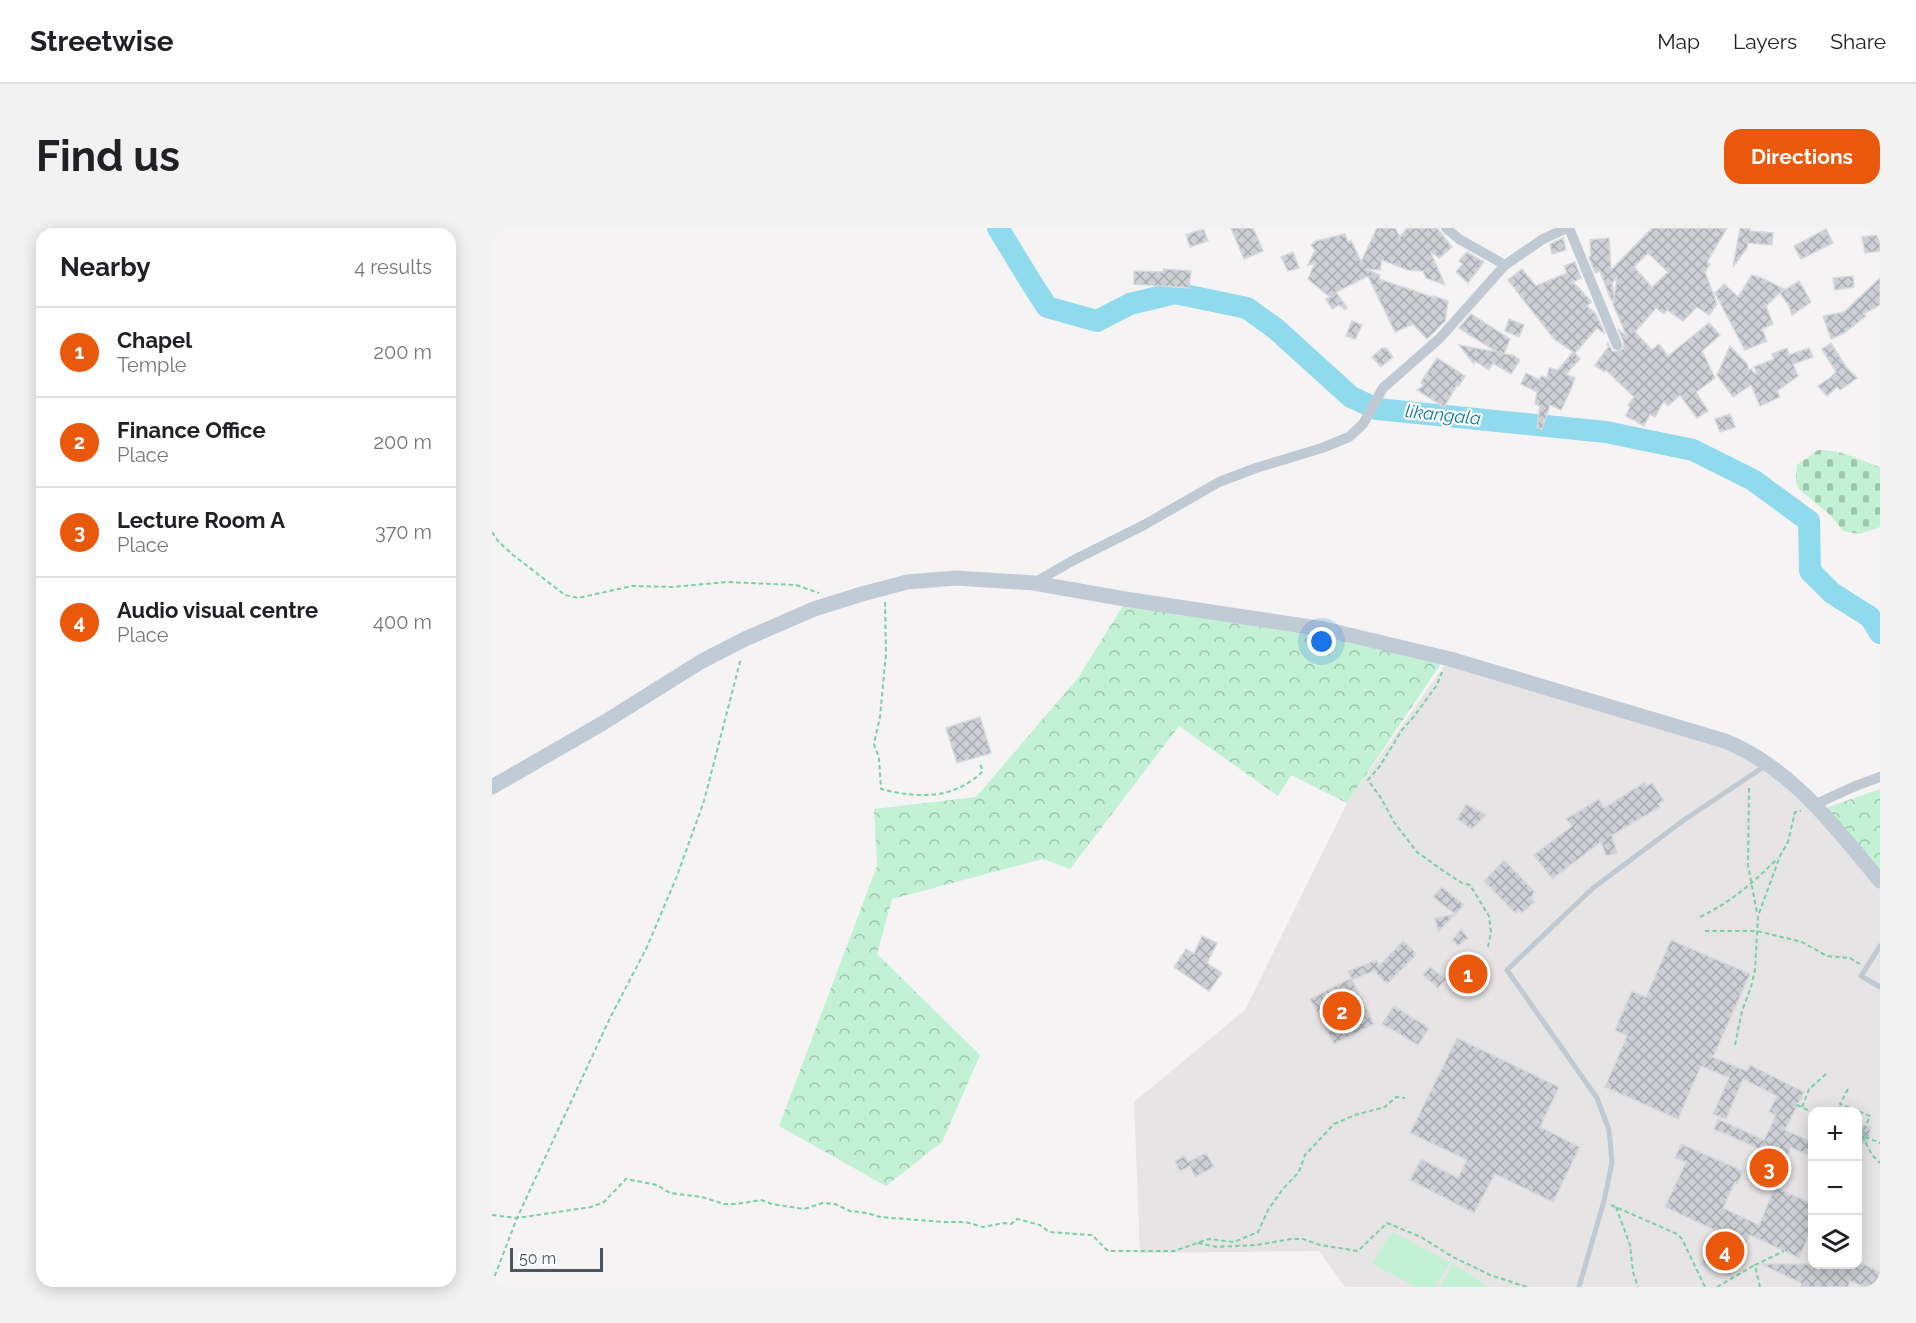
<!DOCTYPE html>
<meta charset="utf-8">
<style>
:root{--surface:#fff;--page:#f2f2f2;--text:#202124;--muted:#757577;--line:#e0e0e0;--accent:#ea580c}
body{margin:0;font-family:Raleway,sans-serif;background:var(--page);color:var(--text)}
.controls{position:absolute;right:18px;bottom:18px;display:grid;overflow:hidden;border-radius:12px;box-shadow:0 3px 15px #0003}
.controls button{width:54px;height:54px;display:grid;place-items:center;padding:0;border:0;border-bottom:2px solid var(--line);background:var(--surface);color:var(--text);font:30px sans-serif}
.scale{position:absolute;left:18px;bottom:15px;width:93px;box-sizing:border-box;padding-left:6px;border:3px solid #4a5661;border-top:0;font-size:16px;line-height:21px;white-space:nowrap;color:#4a5661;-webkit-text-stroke:4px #fff;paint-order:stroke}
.you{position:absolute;left:830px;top:414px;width:21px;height:21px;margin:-15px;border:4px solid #fff;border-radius:50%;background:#1a73e8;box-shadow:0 0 0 9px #1a73e833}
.badge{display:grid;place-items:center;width:39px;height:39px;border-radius:50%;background:var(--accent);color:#fff;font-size:20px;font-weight:700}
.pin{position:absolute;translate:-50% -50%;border:3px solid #fff;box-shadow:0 2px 6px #0006}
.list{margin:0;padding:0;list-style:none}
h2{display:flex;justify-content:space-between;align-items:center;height:78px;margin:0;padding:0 24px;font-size:26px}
h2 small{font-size:20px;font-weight:400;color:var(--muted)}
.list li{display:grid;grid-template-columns:39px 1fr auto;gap:18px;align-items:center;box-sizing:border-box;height:90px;padding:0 24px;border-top:2px solid var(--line)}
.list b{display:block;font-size:22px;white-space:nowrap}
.list p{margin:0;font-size:20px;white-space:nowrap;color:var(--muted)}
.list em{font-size:20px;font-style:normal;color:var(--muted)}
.icon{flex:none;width:33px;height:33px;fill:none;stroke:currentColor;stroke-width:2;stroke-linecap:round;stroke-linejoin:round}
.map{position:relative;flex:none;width:1388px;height:1059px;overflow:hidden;border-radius:18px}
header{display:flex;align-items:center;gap:36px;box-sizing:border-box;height:84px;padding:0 30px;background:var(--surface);border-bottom:2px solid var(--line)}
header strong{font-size:28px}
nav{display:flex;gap:33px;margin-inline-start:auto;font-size:21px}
.intro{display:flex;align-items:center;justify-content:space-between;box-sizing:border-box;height:144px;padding:0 36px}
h1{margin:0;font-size:42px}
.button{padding:15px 27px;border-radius:18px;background:var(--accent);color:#fff;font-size:21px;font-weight:700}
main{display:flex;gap:36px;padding:0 36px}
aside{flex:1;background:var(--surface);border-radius:18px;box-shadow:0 3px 15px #0003}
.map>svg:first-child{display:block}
</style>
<header>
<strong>Streetwise</strong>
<nav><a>Map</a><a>Layers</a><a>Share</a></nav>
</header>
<div class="intro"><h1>Find us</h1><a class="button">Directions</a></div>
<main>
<aside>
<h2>Nearby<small>4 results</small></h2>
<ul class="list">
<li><span class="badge">1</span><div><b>Chapel</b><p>Temple</p></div><em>200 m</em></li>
<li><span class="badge">2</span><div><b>Finance Office</b><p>Place</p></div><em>200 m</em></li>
<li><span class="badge">3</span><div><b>Lecture Room A</b><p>Place</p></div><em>370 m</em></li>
<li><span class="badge">4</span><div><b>Audio visual centre</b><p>Place</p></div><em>400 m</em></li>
</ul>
</aside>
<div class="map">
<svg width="1388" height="1059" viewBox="0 0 1388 1059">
<defs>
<pattern id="forest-crowns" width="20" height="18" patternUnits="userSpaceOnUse" patternTransform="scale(1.5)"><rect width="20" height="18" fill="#c3f1d5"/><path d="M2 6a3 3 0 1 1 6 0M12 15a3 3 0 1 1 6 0" fill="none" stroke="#a0c6b0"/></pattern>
<pattern id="cemetery-stones" width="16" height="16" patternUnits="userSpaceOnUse" patternTransform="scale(1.5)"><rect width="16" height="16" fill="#c3f1d5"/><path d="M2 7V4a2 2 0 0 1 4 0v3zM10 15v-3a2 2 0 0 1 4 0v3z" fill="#a0c6b0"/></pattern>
<pattern id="building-cross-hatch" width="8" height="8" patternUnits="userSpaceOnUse" patternTransform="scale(1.5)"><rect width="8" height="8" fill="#cdcfd5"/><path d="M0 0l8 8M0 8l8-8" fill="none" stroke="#a8abb0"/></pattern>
</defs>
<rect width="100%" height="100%" fill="#f5f3f3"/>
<path fill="#e6e4e5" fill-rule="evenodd" d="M954,435L1231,509L1276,537L1388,651V1059H853L827,1023L648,1025L642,874L753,782L855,575ZM1320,884H1366V1036H1320Z"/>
<g fill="#c3f1d5">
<polygon points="900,1004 958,1034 943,1059 923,1059 880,1035"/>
<polygon points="961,1036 998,1059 948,1059"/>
</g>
<g fill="url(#forest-crowns)">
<polygon points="632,376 833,403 950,434 855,575 799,547 786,568 687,498 578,641 551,631 400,671 385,726 488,827 450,914 394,958 287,898 385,638 382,581 484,569 586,450"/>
<polygon points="1388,561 1388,652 1328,582"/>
</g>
<path fill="url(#cemetery-stones)" d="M1326,222C1348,221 1368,232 1388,239V299L1367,306L1351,303L1338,287L1307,261L1304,254L1305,237Z"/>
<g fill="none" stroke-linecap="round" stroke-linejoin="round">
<polyline stroke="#90daee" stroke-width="22" points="506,0 537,51 555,79 605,93 638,76 683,65 755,80 784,101 859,169 885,181 1114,204 1201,222 1261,252 1317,293 1318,343 1340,365 1378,389 1388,405"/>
</g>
<g fill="url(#building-cross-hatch)" stroke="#d7d9de" stroke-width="1.5" fill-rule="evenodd">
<polygon points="739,0 761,0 771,23 752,31"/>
<polygon points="885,0 903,0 908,9 915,0 945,0 960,19 947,30 938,23 953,57 934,50 931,43 916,42 890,32 888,42 873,41 888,47 887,51 943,70 942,68 956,73 953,93 935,111 921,96 903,104 876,48 844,64 855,80 853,82 847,77 840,81 834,71 838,69 816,51 823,35 816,37 823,22 819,17 824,13 853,6 856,14 859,12 869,34"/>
<path d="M1160,0H1235L1215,34L1218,36L1213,44L1225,76L1217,87L1205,79L1191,93L1175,82L1172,86L1164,80L1143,104L1160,122L1167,116L1176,128L1217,95L1228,107L1210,123L1223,150L1204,164L1216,183L1205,190L1188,167L1176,178L1172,173L1163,189L1158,186L1152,198L1134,188L1138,179L1136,177L1142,169L1114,142L1112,144L1103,137L1117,118L1115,117L1116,115L1120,123L1123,124L1131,121L1132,115L1126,101L1135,109L1121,76L1125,50L1120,55L1122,71L1119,72L1108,43L1103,45L1097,29L1099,28L1098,12L1117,10L1119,42ZM1156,25L1176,44L1160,59L1142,39Z"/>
<polygon points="1248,0 1258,0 1258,3 1281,5 1280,17 1256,15 1255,20 1241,39"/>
<polygon points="1334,1 1341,15 1309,31 1302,18"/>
<polygon points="708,2 712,2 716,13 698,19 694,7"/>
<polygon points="1388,7 1388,23 1373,25 1370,9"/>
<polygon points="1071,10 1074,22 1060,26 1058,16"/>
<polygon points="801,24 807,40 796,43 789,29"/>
<polygon points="975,24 992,34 976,55 964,44 971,36 967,33"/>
<polygon points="1083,34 1089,50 1081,54 1098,72 1099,74 1095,78 1104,86 1113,106 1105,100 1083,125 1088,131 1074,146 1083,150 1079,161 1069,182 1058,177 1050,201 1045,200 1048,178 1043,176 1045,164 1029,156 1034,145 1048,152 1049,148 1055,150 1057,140 1066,142 1081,124 1062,111 1016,52 1030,41 1044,58 1075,45 1072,38"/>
<polygon points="672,41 699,43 697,60 642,56 642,43 671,44"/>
<polygon points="1260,47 1272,51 1292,61 1274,78 1281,96 1270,101 1275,113 1253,122 1223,65 1232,56 1246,69"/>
<polygon points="1361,48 1362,59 1343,62 1341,50"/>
<polygon points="1388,50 1388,77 1371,86 1374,88 1352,105 1339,111 1331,88 1352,84"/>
<polygon points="1307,53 1319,74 1300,87 1297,78 1288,65"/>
<polygon points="979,86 1018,111 1012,126 1021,127 1028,132 1019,146 1001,135 997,142 983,133 982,136 967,117 1005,124 967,100"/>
<polygon points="1017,91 1032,97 1027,109 1013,103"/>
<polygon points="860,93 870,97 863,111 854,108"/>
<polygon points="1339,115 1354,139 1365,150 1348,162 1345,159 1335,168 1326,158 1338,150 1344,144 1330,121"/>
<polygon points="1238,118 1255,136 1257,142 1259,141 1263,146 1265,145 1262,139 1282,131 1280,126 1295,120 1297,127 1317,120 1321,129 1301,136 1306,148 1285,163 1288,169 1268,178 1259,157 1241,169 1225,147"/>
<polygon points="890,120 894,120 901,129 889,139 880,129"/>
<polygon points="945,130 973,148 967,158 965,157 952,179 925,162 931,158 929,154"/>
<polygon points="1238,186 1243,199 1228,204 1223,191"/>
<polygon points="488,489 499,525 465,535 454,500"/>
<polygon points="1153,554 1155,558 1160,555 1172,573 1166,576 1168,579 1120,607 1125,625 1114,628 1109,614 1060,651 1042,627 1080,598 1074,591 1107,571 1112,580"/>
<polygon points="974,576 994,587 980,601 965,591"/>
<polygon points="1012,632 1043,664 1039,670 1042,674 1030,685 1027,682 1023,685 992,653"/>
<polygon points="950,659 972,677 946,704 943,690 963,686 941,669"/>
<polygon points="969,701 976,710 966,718 960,712"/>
<polygon points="710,708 725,715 715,735 730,745 717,763 682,739 694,721 702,726"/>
<polygon points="1179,712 1258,746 1221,829 1255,843 1258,837 1312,864 1293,902 1320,914 1320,929 1299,919 1283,955 1262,946 1272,923 1222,901 1226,891 1272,912 1284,887 1277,884 1285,868 1251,851 1234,891 1221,886 1237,850 1209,838 1186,891 1113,859 1135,808 1123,802 1140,763 1154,769"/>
<polygon points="911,713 923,724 923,728 895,756 882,743 860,752 856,743 885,732 887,738"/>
<polygon points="967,726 984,743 984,750 981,753 975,756 954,739"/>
<polygon points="938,739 954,751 946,760 931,747"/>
<polygon points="859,750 882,796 842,816 818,771"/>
<polygon points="902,778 937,800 926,817 890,796"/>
<polygon points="965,810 1067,859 1048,899 1088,919 1061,974 1003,946 982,985 918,952 929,931 966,950 975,932 918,905"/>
<polygon points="1365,896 1379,899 1375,916 1365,914"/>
<polygon points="1189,916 1251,943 1246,956 1243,954 1231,980 1267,997 1283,959 1320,976 1320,1000 1307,1030 1258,1007 1238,1048 1209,1037 1225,1003 1173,979 1194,934 1183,930"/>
<polygon points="714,925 722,939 703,949 698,938 688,943 683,933 693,928 696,934"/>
<polygon points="1269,1036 1371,1036 1388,1044 1388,1059 1373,1059 1358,1053 1356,1059 1309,1059 1309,1055"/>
</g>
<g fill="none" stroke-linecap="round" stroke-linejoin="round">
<g stroke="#7ad0a6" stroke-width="2" stroke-dasharray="4.5 3" stroke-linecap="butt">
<polyline points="0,304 6,313 21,327 73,367 86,370 140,358 180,359 234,354 304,357 327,365"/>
<path d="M393,374L394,425L388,489L382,516L387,530L389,561C427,571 463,571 491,543L488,536"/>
<polyline points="950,444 945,457 920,491 910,502 888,538 876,552 889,570 902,594 925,624 953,644 970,655 978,657 997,688 999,704 996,719"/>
<polyline points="1257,560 1256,637 1265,685"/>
<path d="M1208,689C1239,674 1261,655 1286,630"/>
<polyline points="1213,703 1265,703 1310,714 1335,728 1358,730 1368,736"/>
<polyline points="1243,817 1250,783 1259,759 1263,742 1266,688 1288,628 1296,614 1303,584 1309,583"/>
<polyline points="1356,861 1348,876 1378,888 1366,915"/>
<polyline points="1305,877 1320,884"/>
<polyline points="1310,879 1317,861 1334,846"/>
<polyline points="1366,906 1388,915"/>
<polyline points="1370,908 1380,927 1388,935"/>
<polyline points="1119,977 1185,1006 1190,1011 1213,1059"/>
<polyline points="1124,979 1138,1017 1141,1044 1146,1059"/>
<polyline points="0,987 25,990 99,979 112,974 134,951 165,957 178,965 210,969 232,976 244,976 269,972 280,976 312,981 331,975 343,976 358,983 375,985 388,989 452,994 473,994 491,999 512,995 519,996 525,991 548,997 557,1004 600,1007 616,1023 682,1023 717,1011 742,1014 766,1004 776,982 790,962 807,944 813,927 842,896 863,887 893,879 904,869 913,870"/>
<polyline points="706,1015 725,1019 745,1018 764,1017 799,1011 811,1011 828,1017 866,1023 895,995 929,1009 959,1028 998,1047 1035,1059"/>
<polyline points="0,1055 25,990 118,790 155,719 185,648 212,573 249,430"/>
<polyline points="1225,1059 1263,1037"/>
<polyline points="1268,1059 1263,1037 1292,1023"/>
</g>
<g stroke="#c1cad2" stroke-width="5">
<polyline points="1388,718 1369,748 1388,759"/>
<polyline points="1087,1059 1112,973 1120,934 1117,902 1105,870 1015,742 1101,660 1192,592 1273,538"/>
</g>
<g stroke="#c1cad2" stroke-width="10">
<polyline points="954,0 967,11 1013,37"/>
<polyline points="1077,0 1125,117"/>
<polyline points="542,355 580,333 652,297 727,254 764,240 830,220 857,209 871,196 891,160 948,110 1013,37 1051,11 1075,0"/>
<polyline points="1324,576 1361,559 1388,549"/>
</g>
<path stroke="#c1cbd6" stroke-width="15" d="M0,559L111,495L210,433L253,411L322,381L370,366L415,354L464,350L542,355L633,371L832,401L958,431L1233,513C1300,540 1343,599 1388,653"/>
</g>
<g text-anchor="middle" stroke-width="4.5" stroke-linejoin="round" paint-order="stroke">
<g font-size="18" font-style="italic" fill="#0c7c9b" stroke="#fff">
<text transform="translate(951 187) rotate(6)" y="6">likangala</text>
</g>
</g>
</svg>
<div class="controls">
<button>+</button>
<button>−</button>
<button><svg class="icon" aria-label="layers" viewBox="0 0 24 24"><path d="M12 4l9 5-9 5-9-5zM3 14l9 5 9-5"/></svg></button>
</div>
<div class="scale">50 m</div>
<div class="you"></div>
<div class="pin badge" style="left:976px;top:746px">1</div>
<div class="pin badge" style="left:850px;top:783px">2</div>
<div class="pin badge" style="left:1277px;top:940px">3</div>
<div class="pin badge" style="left:1233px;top:1023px">4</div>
</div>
</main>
